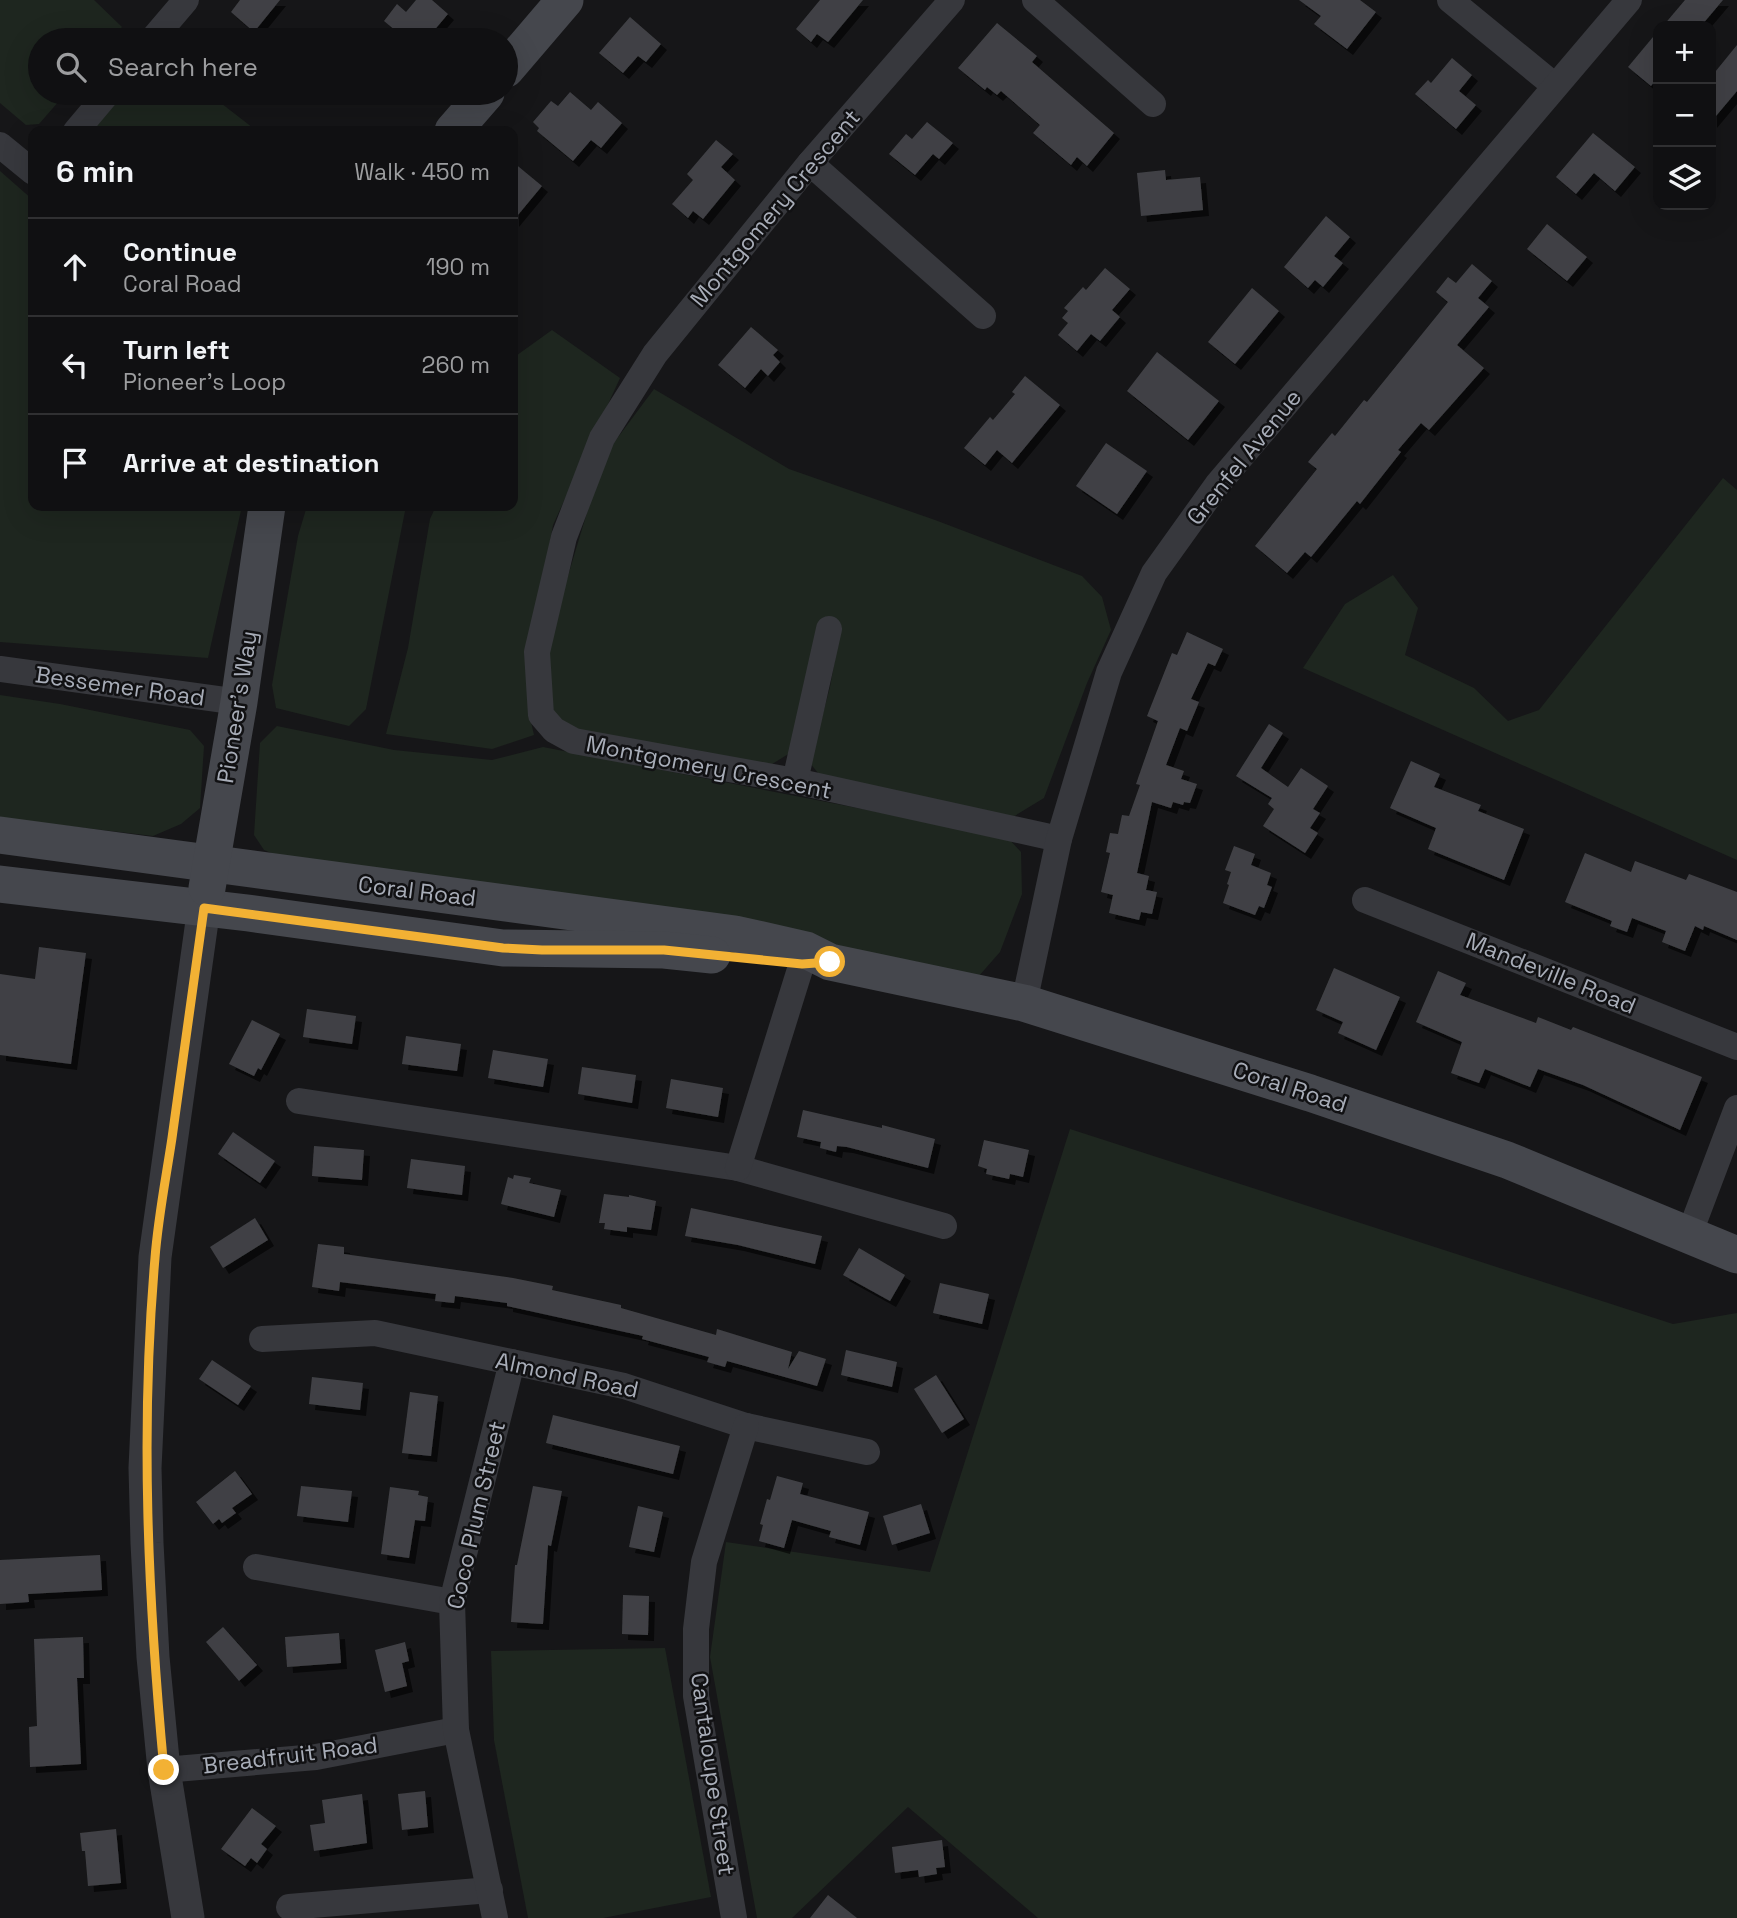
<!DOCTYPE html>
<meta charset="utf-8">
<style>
:root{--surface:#101012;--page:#1e1e20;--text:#f1f3f6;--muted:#9c9d9f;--line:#303032}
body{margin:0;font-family:"Space Grotesk",sans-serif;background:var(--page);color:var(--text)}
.controls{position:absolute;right:21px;top:21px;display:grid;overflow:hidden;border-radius:14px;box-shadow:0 7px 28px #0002}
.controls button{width:63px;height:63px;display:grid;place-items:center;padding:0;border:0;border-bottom:2px solid var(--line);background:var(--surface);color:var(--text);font:35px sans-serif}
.stop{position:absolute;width:21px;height:21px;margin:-16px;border:5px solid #f2b134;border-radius:50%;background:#fff}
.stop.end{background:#f2b134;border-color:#fff;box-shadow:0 2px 7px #0008}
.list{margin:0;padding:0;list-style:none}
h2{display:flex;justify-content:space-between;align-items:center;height:91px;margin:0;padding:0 28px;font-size:30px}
h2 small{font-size:23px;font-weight:400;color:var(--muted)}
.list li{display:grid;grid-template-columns:46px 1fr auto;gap:21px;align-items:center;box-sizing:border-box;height:98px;padding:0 28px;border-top:2px solid var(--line)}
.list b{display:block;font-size:26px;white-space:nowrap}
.list p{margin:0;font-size:23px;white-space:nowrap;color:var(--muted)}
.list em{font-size:23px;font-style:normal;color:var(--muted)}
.icon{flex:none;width:38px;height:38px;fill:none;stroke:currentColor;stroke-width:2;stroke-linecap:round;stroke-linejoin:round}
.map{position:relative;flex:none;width:1737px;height:1918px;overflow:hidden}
.search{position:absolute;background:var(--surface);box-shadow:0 7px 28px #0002;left:28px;top:28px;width:490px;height:77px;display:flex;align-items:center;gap:18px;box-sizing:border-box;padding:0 24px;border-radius:38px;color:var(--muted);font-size:26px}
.panel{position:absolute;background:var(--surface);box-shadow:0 7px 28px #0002;left:28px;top:126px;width:490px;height:385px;border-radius:14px}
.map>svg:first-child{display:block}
</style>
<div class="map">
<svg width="1737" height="1918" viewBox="0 0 1737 1918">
<defs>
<filter id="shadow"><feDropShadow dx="6" dy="6" stdDeviation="0" flood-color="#0009"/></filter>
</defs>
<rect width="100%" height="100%" fill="#161618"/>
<g fill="#1e261f">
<polygon points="0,0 94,0 122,27 110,40 40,40 40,93 66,93 39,124 26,125 0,103"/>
<polygon points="125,93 208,93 257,131 91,131"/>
<polygon points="0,171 33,200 33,506 242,506 208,658 0,642"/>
<polygon points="552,330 620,378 553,525 530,652 529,713 534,735 492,749 386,734 408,648 430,519 436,506 513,506 513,358"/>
<polygon points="654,389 789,469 935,520 1082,576 1102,597 1111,630 1087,683 1044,798 1008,820 822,778 810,763 830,687 838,643 831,619 818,623 811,683 790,753 764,769 577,737 554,718 546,649 604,456"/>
<polygon points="1723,478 1737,490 1737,860 1303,668 1345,604 1393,575 1418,608 1405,655 1474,688 1508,721 1539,710"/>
<polygon points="307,506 406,506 366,709 349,726 276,708 272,685 298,536"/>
<polygon points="0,695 60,704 190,730 204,746 200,808 181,824 153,836 0,818"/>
<polygon points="277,726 394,750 492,760 543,747 1007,837 1021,852 1022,894 1000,952 978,977 298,864 264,850 254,835 260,743"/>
<polygon points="1070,1129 1673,1324 1737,1313 1737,1918 1038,1918 908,1807 792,1918 757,1918 710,1657 726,1542 930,1572"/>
<polygon points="665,1648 711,1897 603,1918 528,1918 494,1740 491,1651"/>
</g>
<g fill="#404145" filter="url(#shadow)">
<polygon points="240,0 280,0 254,32 231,12"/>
<polygon points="416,0 432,0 448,14 426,40 407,40 384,21 397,4 406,12"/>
<polygon points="820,0 863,0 828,42 817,34 811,42 796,29"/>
<polygon points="1299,0 1360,0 1376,12 1347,49 1314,24 1321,16"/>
<polygon points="1685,0 1723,0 1701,26 1663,26"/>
<polygon points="630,17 661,44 646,62 638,56 623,73 599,53"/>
<polygon points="997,23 1037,56 1032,62 1114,133 1087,166 1077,157 1071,165 1033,133 1040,125 1001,91 997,95 987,87 985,90 958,68"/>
<polygon points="1658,31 1658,77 1651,86 1628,67"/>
<polygon points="1737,45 1737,91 1711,122 1711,77"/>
<polygon points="1452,58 1472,75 1459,91 1476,105 1456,129 1415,94 1428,80 1431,83"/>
<polygon points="570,92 591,110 598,102 622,123 601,148 591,140 573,161 537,131 539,128 533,122 551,101 558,106"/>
<polygon points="927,122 953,143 939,159 933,154 915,175 889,154 906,134 912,139"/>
<polygon points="1593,133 1635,167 1615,191 1594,173 1576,194 1556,177"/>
<polygon points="716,140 733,154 721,167 735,180 703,219 693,211 688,218 672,204 693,180 687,174"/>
<polygon points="513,162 542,186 513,221"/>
<polygon points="1165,170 1166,180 1200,177 1203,210 1141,216 1137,173"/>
<polygon points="1326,216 1350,237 1334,256 1343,263 1323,287 1315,280 1308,288 1284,267"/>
<polygon points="1547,224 1587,257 1567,281 1527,249"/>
<polygon points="1472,264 1492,281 1478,298 1489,307 1457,345 1484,368 1429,430 1421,423 1398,450 1401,452 1360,504 1357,501 1311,557 1305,552 1287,573 1255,546 1317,469 1308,462 1332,433 1335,436 1364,400 1367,402 1448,302 1436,292 1448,277 1456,283"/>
<polygon points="1105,268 1130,289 1112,310 1120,317 1100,341 1091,334 1077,351 1058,335 1068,323 1062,318 1068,311 1064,308 1083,287 1086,290"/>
<polygon points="1252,288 1279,311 1235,364 1208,342"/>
<polygon points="751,327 778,350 773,355 780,362 768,376 761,369 745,388 718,365"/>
<polygon points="1157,352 1219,401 1188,440 1127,391"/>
<polygon points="1025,376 1060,405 1012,463 997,450 985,465 964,448 990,417 993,420 1015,394 1012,392"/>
<polygon points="1106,443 1147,471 1117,514 1076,486"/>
<polygon points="1187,632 1223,649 1215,666 1208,663 1191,699 1199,702 1187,731 1180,728 1166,765 1184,771 1181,779 1197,784 1190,803 1184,802 1183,805 1173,802 1171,808 1152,802 1137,873 1149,876 1146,890 1157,892 1152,914 1141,912 1139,920 1109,913 1113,895 1101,892 1110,853 1106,852 1110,833 1118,834 1122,815 1129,816 1140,785 1136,784 1158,721 1147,716 1172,653 1177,655"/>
<polygon points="1269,724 1283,733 1261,768 1288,787 1301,768 1328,786 1313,809 1320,813 1310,828 1318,833 1305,853 1263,826 1274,809 1268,804 1272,798 1236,776"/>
<polygon points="1411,761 1440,774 1434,787 1481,805 1478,811 1524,829 1504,880 1428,849 1436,828 1390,808"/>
<polygon points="1234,846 1255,854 1251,865 1271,873 1267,885 1272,887 1264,908 1259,906 1255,915 1223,903 1229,885 1227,884 1231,872 1225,870"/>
<polygon points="1585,853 1631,872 1635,861 1686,880 1689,874 1737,892 1737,940 1704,926 1703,930 1695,926 1685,951 1662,942 1666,931 1632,918 1627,932 1610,926 1612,921 1565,902"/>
<polygon points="39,947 86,953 71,1064 0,1055 0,974 35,979"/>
<polygon points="1334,968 1400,997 1376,1050 1338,1033 1343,1022 1316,1010"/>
<polygon points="1438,971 1466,983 1460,995 1536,1023 1538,1017 1571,1030 1573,1027 1702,1077 1680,1130 1583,1085 1538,1069 1530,1087 1485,1069 1479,1083 1451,1073 1462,1042 1416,1022"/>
<polygon points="307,1009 356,1016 352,1044 303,1037"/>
<polygon points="252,1020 280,1034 261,1070 258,1068 254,1076 229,1064"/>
<polygon points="406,1036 461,1044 457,1071 402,1064"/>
<polygon points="493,1050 548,1059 543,1087 488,1078"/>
<polygon points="582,1067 636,1075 632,1103 578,1094"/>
<polygon points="671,1079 723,1088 718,1117 666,1108"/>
<polygon points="803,1110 882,1128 882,1125 935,1139 928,1168 847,1147 837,1146 836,1152 820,1148 821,1142 797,1137"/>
<polygon points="233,1132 275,1161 260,1183 218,1154"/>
<polygon points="984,1140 1029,1150 1023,1177 1010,1174 1009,1179 986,1174 987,1169 978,1166"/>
<polygon points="314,1146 364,1150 362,1180 312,1176"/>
<polygon points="411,1159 465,1166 462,1195 407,1188"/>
<polygon points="514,1175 531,1178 529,1183 561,1190 554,1217 501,1204 508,1177 513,1179"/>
<polygon points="604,1194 629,1197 629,1195 656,1201 651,1230 627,1227 627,1232 604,1229 605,1223 599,1223"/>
<polygon points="691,1208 822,1236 815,1264 738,1245 685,1236"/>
<polygon points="255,1218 268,1240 223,1268 210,1247"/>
<polygon points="318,1244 344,1247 344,1254 513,1278 553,1286 552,1290 621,1305 621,1308 716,1335 717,1329 792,1352 788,1369 799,1351 826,1359 817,1386 727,1361 725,1367 707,1362 709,1357 642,1339 643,1336 507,1306 507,1303 455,1296 454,1303 435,1301 436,1294 340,1282 339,1291 312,1287"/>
<polygon points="859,1248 905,1275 890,1301 843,1275"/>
<polygon points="940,1283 989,1294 982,1324 933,1313"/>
<polygon points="846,1350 897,1362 892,1387 841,1375"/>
<polygon points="212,1360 251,1386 238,1405 199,1379"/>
<polygon points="936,1375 964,1419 942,1433 914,1389"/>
<polygon points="312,1377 363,1383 360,1410 309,1404"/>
<polygon points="410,1392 438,1396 431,1456 402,1453"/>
<polygon points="553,1415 680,1446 673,1474 546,1443"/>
<polygon points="235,1471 252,1494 232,1508 236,1513 222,1523 219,1519 213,1524 196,1502"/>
<polygon points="777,1476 803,1483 800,1494 869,1512 860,1545 829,1537 831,1531 792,1520 784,1548 759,1541 763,1525 760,1524 767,1499 770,1500"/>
<polygon points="301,1486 352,1491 348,1522 297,1516"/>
<polygon points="533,1486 562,1491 551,1546 548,1545 543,1624 511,1622 515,1565 517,1565"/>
<polygon points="390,1487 419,1491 418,1495 428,1497 425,1521 415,1520 409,1558 381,1554"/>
<polygon points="921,1504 930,1533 892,1545 883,1516"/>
<polygon points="638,1506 663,1512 654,1552 629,1547"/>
<polygon points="100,1555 102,1590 28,1594 29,1602 0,1604 0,1560"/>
<polygon points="623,1595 649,1596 648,1635 622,1634"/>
<polygon points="223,1627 257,1665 239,1681 206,1642"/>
<polygon points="339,1633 341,1663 287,1667 285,1637"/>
<polygon points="83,1637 84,1678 77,1678 81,1764 30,1767 29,1727 37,1726 34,1639"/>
<polygon points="405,1642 409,1661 402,1663 407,1686 385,1692 375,1650"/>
<polygon points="425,1791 428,1827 402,1830 398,1794"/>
<polygon points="362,1794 367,1843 314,1851 310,1825 325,1823 322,1800"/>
<polygon points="252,1808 276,1826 261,1844 267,1849 257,1863 251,1858 245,1866 221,1849"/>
<polygon points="116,1829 121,1883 88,1886 85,1851 82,1851 80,1833"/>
<polygon points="942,1840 945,1867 936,1868 937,1874 919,1877 918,1870 895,1873 892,1847"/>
<polygon points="828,1895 857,1918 810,1918"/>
</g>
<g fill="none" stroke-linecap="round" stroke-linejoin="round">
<g stroke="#37383d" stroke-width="26">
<polyline points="952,0 810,163 655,354 602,438 564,537 537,652 541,715 554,730 574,741 795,781 1059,839"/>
<polyline points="1035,0 1153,104"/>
<polyline points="1450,0 1555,86"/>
<polyline points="152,40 186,0"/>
<polyline points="76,131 108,93"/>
<polyline points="0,145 33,172"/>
<polyline points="810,163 983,316"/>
<polyline points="0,669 239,702"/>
<polyline points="795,781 829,629"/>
<polyline points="1365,900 1737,1047"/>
<polyline points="1024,1003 1059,839 1109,672 1154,573 1217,485 1629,0"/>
<polyline points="299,1101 738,1168 944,1226"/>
<polyline points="738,1168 806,950"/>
<polyline points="1689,1235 1737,1108"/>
<polyline points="262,1339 375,1333 624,1386 746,1426 867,1452"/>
<polyline points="256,1567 452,1602"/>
<polyline points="164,1770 316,1757 456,1730"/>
<polyline points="289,1907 490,1890"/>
<polyline points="495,1918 456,1730 452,1602 512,1362"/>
<polyline points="734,1918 696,1696 696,1629 704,1562 746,1426"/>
</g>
<polyline stroke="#37383d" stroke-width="33" points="188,1918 164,1770 153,1657 147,1543 145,1468 155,1257 204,907"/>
<g stroke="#45474d" stroke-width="37">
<polyline points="506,69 565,0"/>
<polyline points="453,131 486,93"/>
<polyline points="0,835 735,934 806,950 830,962 1024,1003 1310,1093 1507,1160 1737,1255"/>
<polyline points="0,884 248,913 503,948 664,950 712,955"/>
<polyline points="207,888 239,702 267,506"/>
</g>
</g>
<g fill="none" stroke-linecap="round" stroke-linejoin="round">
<path stroke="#f2b134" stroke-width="9" d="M164,1770C148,1599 140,1429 155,1258C158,1218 166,1178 172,1138C183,1061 193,984 204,908L503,948L542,950H664L802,964L830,962"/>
</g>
<g text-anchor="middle" stroke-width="5" stroke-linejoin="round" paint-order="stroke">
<g font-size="23" fill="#a8adb8" stroke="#111113">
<text transform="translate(775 208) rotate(-50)" y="8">Montgomery Crescent</text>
<text transform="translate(1244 457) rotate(-51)" y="8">Grenfel Avenue</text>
<text transform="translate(120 686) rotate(8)" y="8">Bessemer Road</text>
<text transform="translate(237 707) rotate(-81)" y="8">Pioneer's Way</text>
<text transform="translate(709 767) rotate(11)" y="8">Montgomery Crescent</text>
<text transform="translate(417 891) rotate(7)" y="8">Coral Road</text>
<text transform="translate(1551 973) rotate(22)" y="8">Mandeville Road</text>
<text transform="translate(1290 1087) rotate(18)" y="8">Coral Road</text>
<text transform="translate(567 1375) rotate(12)" y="8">Almond Road</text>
<text transform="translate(476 1515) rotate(-77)" y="8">Coco Plum Street</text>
<text transform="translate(290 1755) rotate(-7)" y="8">Breadfruit Road</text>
<text transform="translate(713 1774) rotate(82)" y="8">Cantaloupe Street</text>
</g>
</g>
</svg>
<div class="controls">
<button>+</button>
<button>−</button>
<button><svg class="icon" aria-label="layers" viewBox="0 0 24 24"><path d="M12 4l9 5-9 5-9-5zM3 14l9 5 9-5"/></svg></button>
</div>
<div class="stop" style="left:830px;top:962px"></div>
<div class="stop end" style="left:164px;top:1770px"></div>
<div class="search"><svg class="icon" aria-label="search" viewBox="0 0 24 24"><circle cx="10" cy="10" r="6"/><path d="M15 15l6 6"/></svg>Search here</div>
<section class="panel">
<h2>6 min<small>Walk · 450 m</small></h2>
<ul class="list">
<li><svg class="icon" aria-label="ahead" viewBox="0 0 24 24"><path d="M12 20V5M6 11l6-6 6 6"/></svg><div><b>Continue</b><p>Coral Road</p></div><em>190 m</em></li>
<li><svg class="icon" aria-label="left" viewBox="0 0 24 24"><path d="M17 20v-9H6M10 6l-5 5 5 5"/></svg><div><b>Turn left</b><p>Pioneer's Loop</p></div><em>260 m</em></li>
<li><svg class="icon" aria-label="arrive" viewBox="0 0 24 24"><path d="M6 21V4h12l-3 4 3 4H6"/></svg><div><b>Arrive at destination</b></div></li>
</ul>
</section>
</div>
